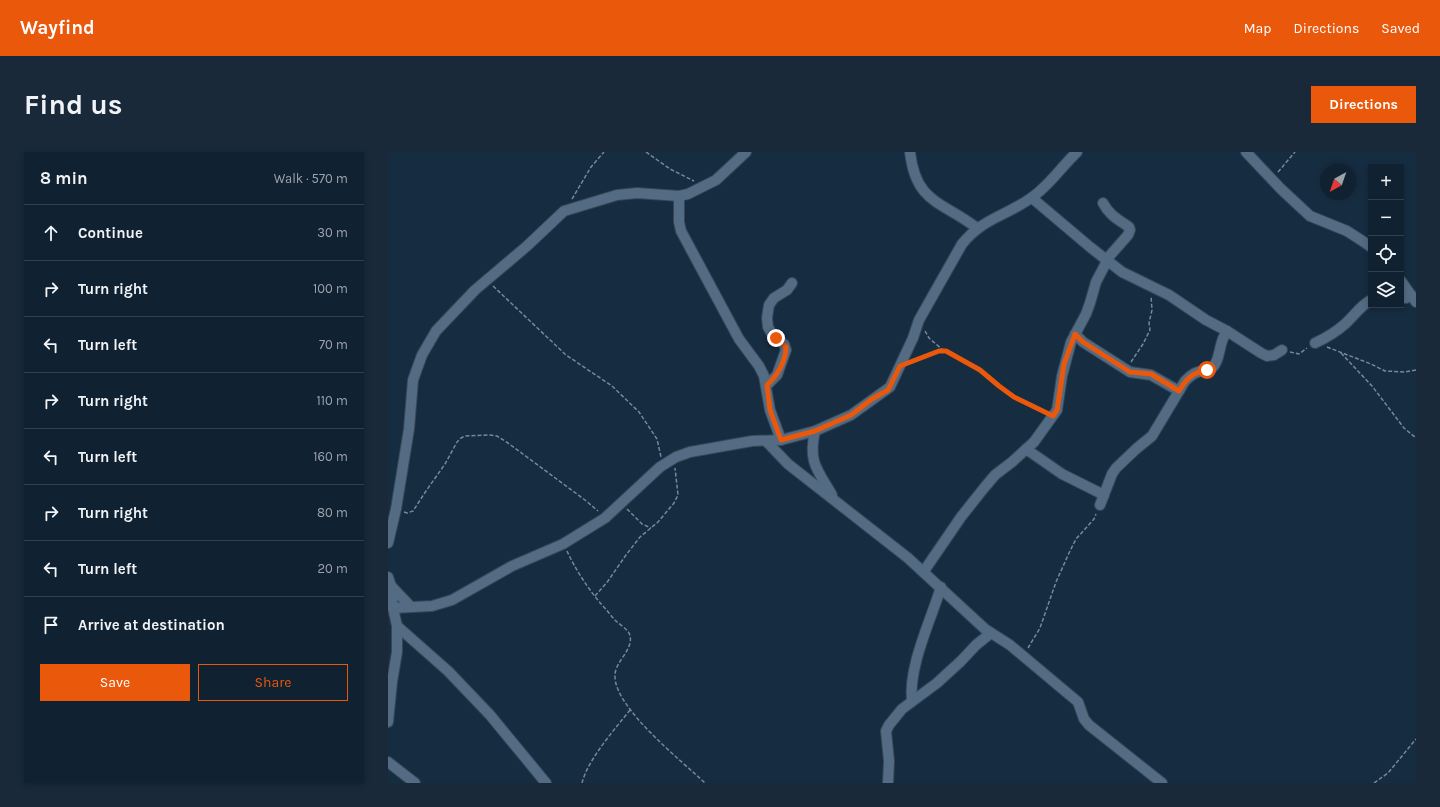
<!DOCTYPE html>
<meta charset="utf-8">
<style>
:root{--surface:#102131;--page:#192939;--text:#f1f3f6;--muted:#9ca3ab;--line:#303e4d;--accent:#ea580c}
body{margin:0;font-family:Karla,sans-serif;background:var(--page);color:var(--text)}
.controls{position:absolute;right:12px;top:12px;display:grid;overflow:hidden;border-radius:0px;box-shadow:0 2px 6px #0003}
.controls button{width:36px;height:36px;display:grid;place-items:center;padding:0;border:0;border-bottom:1px solid var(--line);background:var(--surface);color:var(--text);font:20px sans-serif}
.compass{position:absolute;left:932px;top:12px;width:36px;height:36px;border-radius:50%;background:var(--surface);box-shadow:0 2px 6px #0003;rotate:220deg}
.stop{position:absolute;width:12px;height:12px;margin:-9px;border:3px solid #ea580c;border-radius:50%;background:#fff}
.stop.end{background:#ea580c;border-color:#fff;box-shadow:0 1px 4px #0008}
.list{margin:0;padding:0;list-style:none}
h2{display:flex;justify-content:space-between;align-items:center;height:52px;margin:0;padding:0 16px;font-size:17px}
h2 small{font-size:13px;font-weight:400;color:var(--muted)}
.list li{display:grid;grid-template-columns:26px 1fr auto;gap:12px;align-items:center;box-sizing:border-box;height:56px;padding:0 16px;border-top:1px solid var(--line)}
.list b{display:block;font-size:15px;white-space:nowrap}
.list em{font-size:13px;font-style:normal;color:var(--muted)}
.actions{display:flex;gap:8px;padding:12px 16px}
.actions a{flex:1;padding:9px 0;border:1px solid var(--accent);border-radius:0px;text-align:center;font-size:14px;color:var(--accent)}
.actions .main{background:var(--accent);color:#fff}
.icon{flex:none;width:22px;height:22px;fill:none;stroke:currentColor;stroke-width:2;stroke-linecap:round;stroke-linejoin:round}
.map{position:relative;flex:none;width:1028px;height:631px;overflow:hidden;border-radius:0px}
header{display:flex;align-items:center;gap:24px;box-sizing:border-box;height:56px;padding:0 20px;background:var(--accent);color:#fff}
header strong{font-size:19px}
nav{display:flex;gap:22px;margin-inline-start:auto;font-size:14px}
.intro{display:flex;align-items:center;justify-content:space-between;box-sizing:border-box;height:96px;padding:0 24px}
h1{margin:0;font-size:28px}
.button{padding:10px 18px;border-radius:0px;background:var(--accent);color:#fff;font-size:14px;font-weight:700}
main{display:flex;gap:24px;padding:0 24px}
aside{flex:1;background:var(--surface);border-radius:0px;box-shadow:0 2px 6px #0003}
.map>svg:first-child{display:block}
</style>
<header>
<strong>Wayfind</strong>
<nav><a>Map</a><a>Directions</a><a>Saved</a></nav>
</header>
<div class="intro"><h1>Find us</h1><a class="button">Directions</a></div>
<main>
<aside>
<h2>8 min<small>Walk · 570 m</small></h2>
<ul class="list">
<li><svg class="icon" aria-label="ahead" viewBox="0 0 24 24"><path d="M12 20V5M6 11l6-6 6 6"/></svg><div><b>Continue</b></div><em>30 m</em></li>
<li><svg class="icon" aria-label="right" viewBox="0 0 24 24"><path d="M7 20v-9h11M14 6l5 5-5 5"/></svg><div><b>Turn right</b></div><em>100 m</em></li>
<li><svg class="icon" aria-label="left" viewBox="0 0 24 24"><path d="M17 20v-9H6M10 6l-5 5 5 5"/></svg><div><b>Turn left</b></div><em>70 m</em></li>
<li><svg class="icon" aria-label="right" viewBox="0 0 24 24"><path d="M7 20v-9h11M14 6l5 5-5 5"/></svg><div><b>Turn right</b></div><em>110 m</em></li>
<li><svg class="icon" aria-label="left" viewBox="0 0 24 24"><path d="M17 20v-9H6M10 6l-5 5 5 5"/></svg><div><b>Turn left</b></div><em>160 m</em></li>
<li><svg class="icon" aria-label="right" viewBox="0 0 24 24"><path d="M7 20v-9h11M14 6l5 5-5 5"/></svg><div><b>Turn right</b></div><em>80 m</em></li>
<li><svg class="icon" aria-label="left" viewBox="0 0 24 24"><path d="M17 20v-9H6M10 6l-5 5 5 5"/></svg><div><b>Turn left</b></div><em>20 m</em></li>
<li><svg class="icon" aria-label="arrive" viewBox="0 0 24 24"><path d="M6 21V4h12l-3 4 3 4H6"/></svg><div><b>Arrive at destination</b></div></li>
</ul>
<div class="actions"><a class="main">Save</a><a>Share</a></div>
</aside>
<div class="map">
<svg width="1028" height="631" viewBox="0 0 1028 631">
<rect width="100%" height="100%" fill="#162c41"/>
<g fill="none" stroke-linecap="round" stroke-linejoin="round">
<defs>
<g id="street">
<path d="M522,0C528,52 554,49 589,76"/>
<polyline points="858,0 893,37 922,64 959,79 976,90 983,95"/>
<polyline points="291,44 291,70 293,79 351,187 371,214 376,224 382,258 393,288"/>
<polyline points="644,46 702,95 734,120 781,143 818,168 839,179 873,201 879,204 886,203 894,198"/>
<path d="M715,51C721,63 731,68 741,75L742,78L740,83L718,108"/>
<polyline points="1013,129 1028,150"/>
<polyline points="1013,145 1018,146 1023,143"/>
<polyline points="687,182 695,190 742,220 763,223 791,239"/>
<path d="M927,191C938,186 948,180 957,172C966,164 972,154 983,148"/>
<polyline points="379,233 389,223 398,198 396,192 384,182 380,175 379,166 381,153 386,146 399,138 404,131"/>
<path d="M427,279C420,310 429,317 444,343"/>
<polyline points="378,289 400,312 520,406 597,477 622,493 690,550 696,567 701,573 774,631"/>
<polyline points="638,297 674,322 716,343"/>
<path d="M712,353L724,322L728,316L748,297L764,284L797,229C801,225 805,221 810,220C816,218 821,219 825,215C833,207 830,191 839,179"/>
<polyline points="0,391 8,357 21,277 25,228 34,203 48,179 87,138 139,94 176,59 229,43 249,41 291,44 300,42 328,28 358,0"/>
<polyline points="536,419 573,365 596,336 607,323 624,310 646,290 669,258 674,224 683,190 698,162 702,151 708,130 719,109"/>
<polyline points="0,425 3,434 5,456 9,474 9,500 4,530 0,570"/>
<polyline points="3,434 23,455"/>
<path d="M5,456L44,454L64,448L124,414L175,392L217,366L272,315L288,305L302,300L364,289L393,288L427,279L463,263L502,235L525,186L531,168L574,92C595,66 618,64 643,46C661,34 673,15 689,0"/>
<polyline points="9,474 60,519 102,563 158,631"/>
<path d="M524,549C520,515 543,468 553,435"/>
<polyline points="0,610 27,631"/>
<polyline points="500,631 501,609 498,579 501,573 514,557 549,531 573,509 588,493 603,481"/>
</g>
</defs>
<use href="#street" stroke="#354758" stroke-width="12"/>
<g stroke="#789" stroke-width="1.5" stroke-dasharray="4 2" stroke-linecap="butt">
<polyline points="258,0 282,17 306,29"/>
<polyline points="890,20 907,0"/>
<polyline points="184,47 203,15 216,0"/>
<polyline points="105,134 178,203 224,234 251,260 269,287 273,305"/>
<polyline points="537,179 541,186 556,199"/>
<polyline points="939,195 983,212 997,219 1017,220 1028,218"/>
<polyline points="902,200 911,202 919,196"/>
<polyline points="953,201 984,234 1016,276 1028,286"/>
<polyline points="524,209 551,199 558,199 592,218 623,243 657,260"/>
<polyline points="743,210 755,192 762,178 761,171 764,158 763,144"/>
<polyline points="239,357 254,372 263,376"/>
<polyline points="16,360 19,361 25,359 38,339 57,312 69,290 73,286 77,284 102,283 109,284 120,291 197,348 210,359"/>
<path d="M179,399C187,417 201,438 214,453C219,458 223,464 228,469C232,473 238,476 241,481C248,496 227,509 227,523C225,555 294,609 317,631"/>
<polyline points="207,444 220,429 238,403 252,385 270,370 286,351 290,343 287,316"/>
<polyline points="640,496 652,476 668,430 681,401 688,387 706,367 708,362"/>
<path d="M194,631C200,607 227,577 242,558"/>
<polyline points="986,631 1000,621 1028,587"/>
</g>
<use href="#street" stroke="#536b83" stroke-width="10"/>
</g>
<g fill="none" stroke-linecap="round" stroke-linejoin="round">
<path stroke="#ea580c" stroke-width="5" d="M388,186L398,195C398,209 389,224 379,233L382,258L393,288L427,279L463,263L484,247L500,238L512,214L551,199H558L592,218L611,234L626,245L665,264L669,258L676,212L687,182L695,190L742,220L763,222L791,239C798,227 805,220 819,218"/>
</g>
</svg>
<div class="controls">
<button>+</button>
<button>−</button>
<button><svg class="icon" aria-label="locate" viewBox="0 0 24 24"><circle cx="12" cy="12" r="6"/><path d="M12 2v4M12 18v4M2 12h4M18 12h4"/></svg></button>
<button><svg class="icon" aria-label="layers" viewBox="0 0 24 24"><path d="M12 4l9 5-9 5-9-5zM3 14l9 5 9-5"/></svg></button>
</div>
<svg class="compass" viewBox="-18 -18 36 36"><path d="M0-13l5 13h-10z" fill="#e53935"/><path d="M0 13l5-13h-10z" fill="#9ca3ab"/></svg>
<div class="stop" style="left:819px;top:218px"></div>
<div class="stop end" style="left:388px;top:186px"></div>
</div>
</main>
